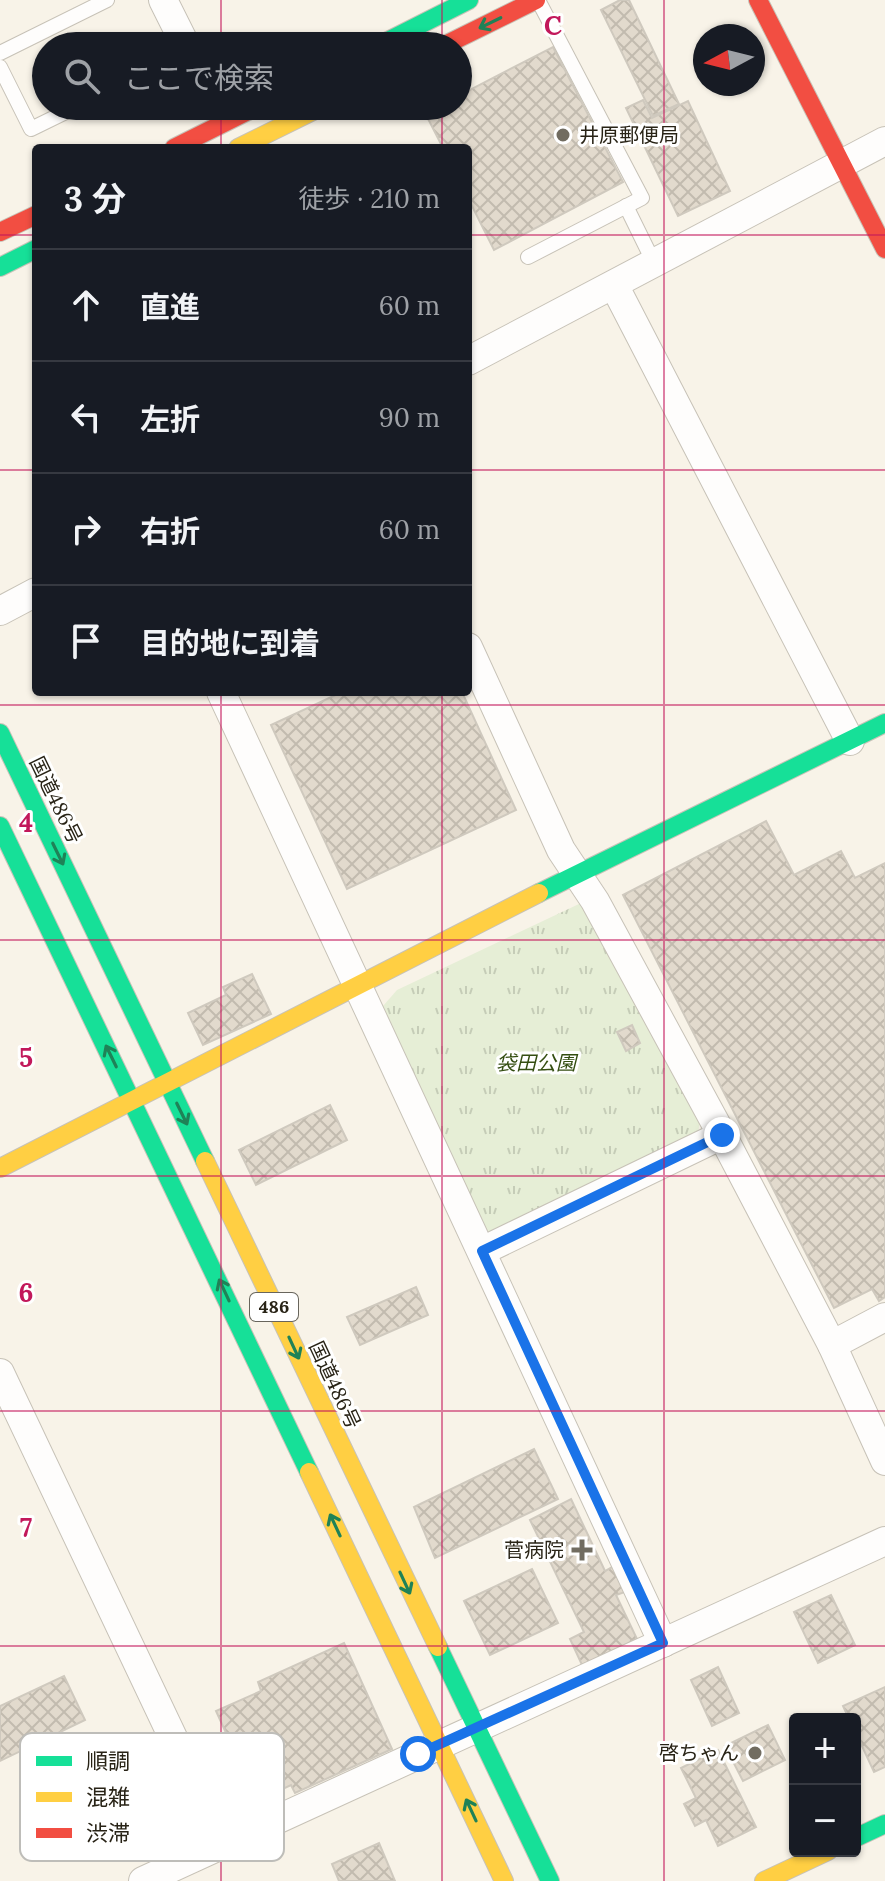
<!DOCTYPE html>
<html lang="ja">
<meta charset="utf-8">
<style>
:root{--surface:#171b24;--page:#20242c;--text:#f1f3f6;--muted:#9ea1a6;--line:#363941}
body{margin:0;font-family:Lora,"Noto Sans JP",serif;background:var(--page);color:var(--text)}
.controls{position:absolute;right:24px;bottom:24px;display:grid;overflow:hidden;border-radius:8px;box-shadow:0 2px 6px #0004}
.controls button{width:72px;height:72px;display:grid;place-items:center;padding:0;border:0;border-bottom:2px solid var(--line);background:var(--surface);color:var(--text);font:40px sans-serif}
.compass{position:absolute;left:693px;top:24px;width:72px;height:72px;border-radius:50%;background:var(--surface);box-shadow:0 2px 6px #0004;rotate:263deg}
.stop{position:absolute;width:24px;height:24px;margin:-18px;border:6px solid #1a73e8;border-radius:50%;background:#fff}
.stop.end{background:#1a73e8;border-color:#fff;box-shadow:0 2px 8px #0008}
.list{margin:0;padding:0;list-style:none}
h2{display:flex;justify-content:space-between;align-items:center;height:104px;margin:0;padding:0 32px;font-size:34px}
h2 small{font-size:26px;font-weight:400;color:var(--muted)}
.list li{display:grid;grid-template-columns:52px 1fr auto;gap:24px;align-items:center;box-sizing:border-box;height:112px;padding:0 32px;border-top:2px solid var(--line)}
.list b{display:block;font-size:30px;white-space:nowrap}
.list em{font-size:26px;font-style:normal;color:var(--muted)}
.icon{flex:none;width:44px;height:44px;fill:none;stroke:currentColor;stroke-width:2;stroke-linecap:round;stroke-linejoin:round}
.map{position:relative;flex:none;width:885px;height:1881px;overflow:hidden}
.search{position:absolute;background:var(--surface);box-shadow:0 2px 6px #0004;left:32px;top:32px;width:440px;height:88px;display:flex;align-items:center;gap:20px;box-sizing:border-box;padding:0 28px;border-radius:44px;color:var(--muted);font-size:30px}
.panel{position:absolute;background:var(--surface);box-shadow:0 2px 6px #0004;left:32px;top:144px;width:440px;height:552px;border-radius:8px}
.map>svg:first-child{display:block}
</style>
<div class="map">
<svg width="885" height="1881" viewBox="0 0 885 1881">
<defs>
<pattern id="park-tufts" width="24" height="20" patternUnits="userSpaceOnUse" patternTransform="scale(2)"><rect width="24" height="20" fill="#e6eed6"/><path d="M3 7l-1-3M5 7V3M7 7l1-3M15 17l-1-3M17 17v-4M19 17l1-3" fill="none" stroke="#c5ccb7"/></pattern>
<pattern id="building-cross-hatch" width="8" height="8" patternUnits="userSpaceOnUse" patternTransform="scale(2)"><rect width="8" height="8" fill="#e2dacd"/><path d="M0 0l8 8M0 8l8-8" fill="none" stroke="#c2bbaf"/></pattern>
</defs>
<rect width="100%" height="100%" fill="#f8f3e8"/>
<polygon fill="url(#park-tufts)" points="581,903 700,1122 697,1137 491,1233 483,1227 384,1018 383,1006 397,990"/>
<g fill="url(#building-cross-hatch)" stroke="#cfc9be" stroke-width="2">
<polygon points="620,0 629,0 679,104 653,116 601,10"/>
<polygon points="553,47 623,182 494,250 468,198 468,148 443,148 425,113 438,106 458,106 458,96"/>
<polygon points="643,100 652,118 688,101 730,191 678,216 626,108"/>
<polygon points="342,692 462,692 516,810 347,889 271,725"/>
<polygon points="766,821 794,875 841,851 855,878 885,863 885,1297 879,1301 872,1289 834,1308 623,895"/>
<polygon points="252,974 271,1014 203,1045 188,1013 226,995 223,987"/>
<polygon points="632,1025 640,1043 626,1051 617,1032"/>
<polygon points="330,1105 347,1140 256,1185 239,1150"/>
<polygon points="416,1287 428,1315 360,1345 347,1317"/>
<polygon points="534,1449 558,1499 435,1558 414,1507"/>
<polygon points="571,1499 605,1571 614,1566 625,1592 616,1595 637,1639 582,1665 570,1639 584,1632 530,1520"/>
<polygon points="532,1569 558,1623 490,1655 464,1601"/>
<polygon points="831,1595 855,1645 818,1663 794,1612"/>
<polygon points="344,1643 392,1749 295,1793 291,1785 257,1801 216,1711 261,1691 258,1682"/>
<polygon points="718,1667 739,1713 712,1726 691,1680"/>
<polygon points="64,1676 85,1720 0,1761 0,1706"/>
<polygon points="885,1687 885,1767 874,1772 855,1731 855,1719 849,1719 843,1706"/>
<polygon points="768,1725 785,1760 743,1781 725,1746"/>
<polygon points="718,1750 756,1827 718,1846 706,1820 695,1826 684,1804 696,1798 681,1768"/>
<polygon points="379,1843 395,1881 339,1881 332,1864"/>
</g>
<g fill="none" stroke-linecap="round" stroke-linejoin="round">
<defs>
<g id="lane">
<polyline points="0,53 107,0"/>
<polyline points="0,67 31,129 78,106"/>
<polyline points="626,206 654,263"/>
<polyline points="528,257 642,198 538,0"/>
</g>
<g id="street">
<polyline points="163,0 186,46"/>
<polyline points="614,285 850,741"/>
<polyline points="468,361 885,141"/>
<polyline points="0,611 36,592"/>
<polyline points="468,647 561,850 595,901 722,1135 832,1345 885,1461"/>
<polyline points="221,692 663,1643"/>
<polyline points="482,1251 722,1135"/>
<polyline points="832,1345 885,1317"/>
<polyline points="0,1373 223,1843"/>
<polyline points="143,1881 885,1541"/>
</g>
<g id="fast">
<polyline points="378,46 469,0"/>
<polyline points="0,267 36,249"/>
<polyline points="0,733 205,1161"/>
<polyline points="0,826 309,1472"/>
<polyline points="539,893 885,723"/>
<polyline points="438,1647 550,1881"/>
<polyline points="855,1838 885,1824"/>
</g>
<g id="slow">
<polyline points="238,148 323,106"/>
<polyline points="205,1161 438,1647"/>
<polyline points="0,1168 539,893"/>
<polyline points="309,1472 504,1881"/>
<polyline points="764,1881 828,1851"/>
</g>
<g id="jam">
<polyline points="758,0 885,249"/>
<polyline points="443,46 536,0"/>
<polyline points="174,148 258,106"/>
<polyline points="0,232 36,215"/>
</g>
</defs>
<use href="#lane" stroke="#c7c2b7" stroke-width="16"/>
<use href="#street" stroke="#c7c2b7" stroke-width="30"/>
<use href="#fast" stroke="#c7c2b7" stroke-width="20"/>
<use href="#slow" stroke="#c7c2b7" stroke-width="20"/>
<use href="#jam" stroke="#c7c2b7" stroke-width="20"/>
<use href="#lane" stroke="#fefdfc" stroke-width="14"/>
<use href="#street" stroke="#fefdfc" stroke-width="28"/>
<use href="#fast" stroke="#16e098" stroke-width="18"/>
<use href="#slow" stroke="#ffcf43" stroke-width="18"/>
<use href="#jam" stroke="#f24e42" stroke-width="18"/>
</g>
<defs><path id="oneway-shaft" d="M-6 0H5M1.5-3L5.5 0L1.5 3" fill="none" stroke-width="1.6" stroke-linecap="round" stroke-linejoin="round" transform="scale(2)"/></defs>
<g stroke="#1f8257">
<use href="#oneway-shaft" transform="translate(490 23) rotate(154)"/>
<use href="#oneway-shaft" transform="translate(58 854) rotate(64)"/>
<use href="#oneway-shaft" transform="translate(111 1056) rotate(-116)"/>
<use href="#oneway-shaft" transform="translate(182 1114) rotate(64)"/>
<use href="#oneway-shaft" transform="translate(224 1290) rotate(-115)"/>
<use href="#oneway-shaft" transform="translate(294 1348) rotate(65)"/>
<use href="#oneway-shaft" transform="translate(335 1525) rotate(-115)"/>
<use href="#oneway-shaft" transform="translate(405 1583) rotate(65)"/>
<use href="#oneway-shaft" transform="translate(471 1810) rotate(-115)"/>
</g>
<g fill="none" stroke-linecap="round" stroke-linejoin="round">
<polyline stroke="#1a73e8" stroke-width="10" points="418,1754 663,1643 482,1251 722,1135"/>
</g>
<path fill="none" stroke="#c2185b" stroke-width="2" stroke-opacity="0.55" d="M221,0V46M442,0V46M664,0V1881M221,106V148M442,106V148M0,235H36M468,235H885M0,470H36M468,470H885M221,692V1881M442,692V1881M0,705H885M0,940H885M0,1176H885M0,1411H885M0,1646H885"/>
<g fill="#716c60" stroke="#fff" stroke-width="3">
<circle cx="563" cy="135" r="8"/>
<path d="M578 1538h8v8h8v8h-8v8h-8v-8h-8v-8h8z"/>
<circle cx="755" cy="1753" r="8"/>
</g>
<g text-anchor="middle" stroke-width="6" stroke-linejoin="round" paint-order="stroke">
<rect fill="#fff" stroke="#68655c" stroke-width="2" x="250" y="1293" width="48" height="28" rx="6"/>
<g font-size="18" font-weight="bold" fill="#282316">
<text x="274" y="1313">486</text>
</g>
<g font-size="20" fill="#282316" stroke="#fff" text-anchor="end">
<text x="579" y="142" text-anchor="start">井原郵便局</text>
<text x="564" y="1557">菅病院</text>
<text x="739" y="1760">啓ちゃん</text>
</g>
<g font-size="20" fill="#282316" stroke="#fff">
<text transform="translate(56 800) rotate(64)" y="7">国道486号</text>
<text transform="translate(335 1385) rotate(65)" y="7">国道486号</text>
</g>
<g font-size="20" font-style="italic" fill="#344e11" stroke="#fff">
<text x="536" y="1070">袋田公園</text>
</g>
</g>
<rect x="20" y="1733" width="264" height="128" rx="12" fill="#fff" stroke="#bebdb9" stroke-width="2"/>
<rect x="36" y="1756" width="36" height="10" fill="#16e098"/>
<rect x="36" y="1792" width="36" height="10" fill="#ffcf43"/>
<rect x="36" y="1828" width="36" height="10" fill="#f24e42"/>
<g font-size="22" fill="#282316">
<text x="86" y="1769">順調</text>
<text x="86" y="1805">混雑</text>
<text x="86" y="1841">渋滞</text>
</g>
<g font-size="26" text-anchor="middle" font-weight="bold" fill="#c2185b" stroke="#fff" stroke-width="6" stroke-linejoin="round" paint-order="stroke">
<text x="553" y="35">C</text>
<text x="26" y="832">4</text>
<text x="26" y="1067">5</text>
<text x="26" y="1302">6</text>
<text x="26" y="1537">7</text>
</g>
</svg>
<div class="controls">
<button>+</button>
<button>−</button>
</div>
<svg class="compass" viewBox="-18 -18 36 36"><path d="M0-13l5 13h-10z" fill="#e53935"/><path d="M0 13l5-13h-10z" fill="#9ea1a6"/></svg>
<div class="stop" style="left:418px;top:1754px"></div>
<div class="stop end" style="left:722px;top:1135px"></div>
<div class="search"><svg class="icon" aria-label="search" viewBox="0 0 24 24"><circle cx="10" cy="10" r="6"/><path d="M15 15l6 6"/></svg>ここで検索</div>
<section class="panel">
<h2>3 分<small>徒歩 · 210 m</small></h2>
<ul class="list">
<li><svg class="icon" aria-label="ahead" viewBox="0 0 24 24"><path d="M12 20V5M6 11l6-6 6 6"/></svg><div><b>直進</b></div><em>60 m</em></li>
<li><svg class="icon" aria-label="left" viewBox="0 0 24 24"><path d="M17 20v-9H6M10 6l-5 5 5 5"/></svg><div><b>左折</b></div><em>90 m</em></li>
<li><svg class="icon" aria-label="right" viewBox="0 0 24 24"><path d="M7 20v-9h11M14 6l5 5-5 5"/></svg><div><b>右折</b></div><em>60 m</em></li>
<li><svg class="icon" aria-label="arrive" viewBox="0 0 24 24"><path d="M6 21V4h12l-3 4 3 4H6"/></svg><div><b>目的地に到着</b></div></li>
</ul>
</section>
</div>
